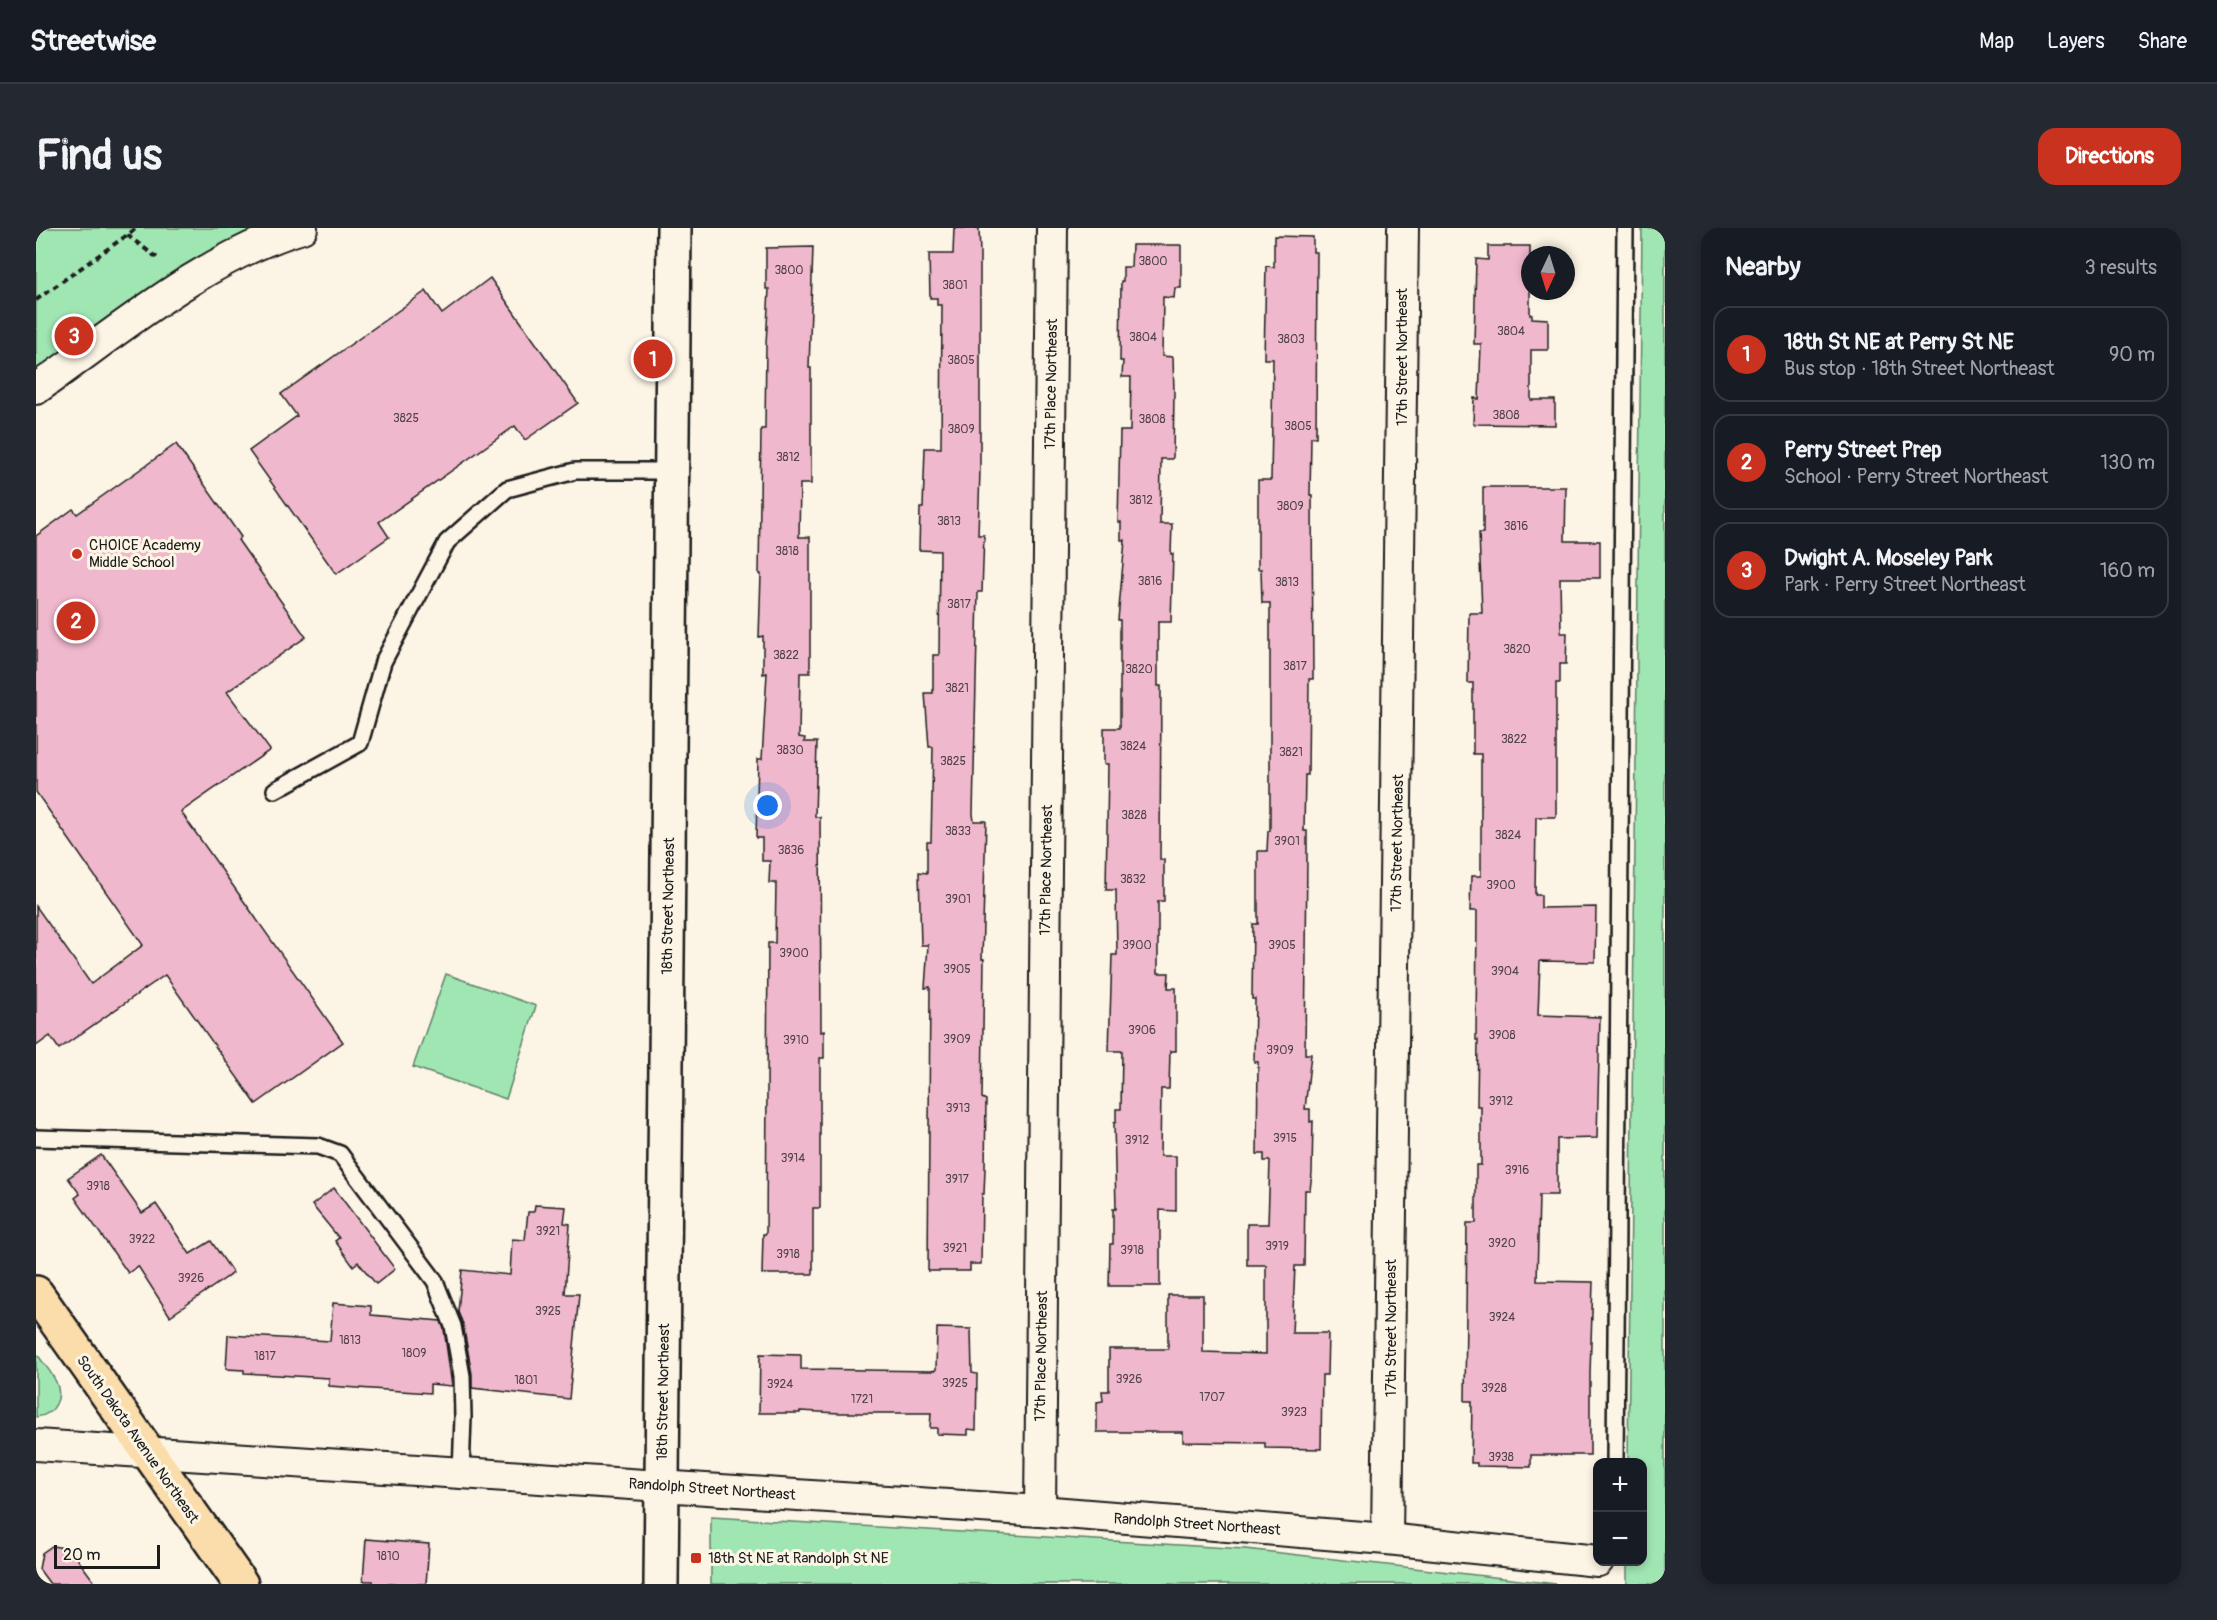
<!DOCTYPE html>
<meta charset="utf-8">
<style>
:root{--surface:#171b24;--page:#242831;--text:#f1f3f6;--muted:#9ea1a6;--line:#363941;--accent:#c8321e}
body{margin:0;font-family:Pangolin,sans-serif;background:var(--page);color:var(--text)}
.controls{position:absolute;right:18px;bottom:18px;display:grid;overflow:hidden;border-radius:12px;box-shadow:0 3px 9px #0003}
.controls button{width:54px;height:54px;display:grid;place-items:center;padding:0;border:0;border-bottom:2px solid var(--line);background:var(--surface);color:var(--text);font:30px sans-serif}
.compass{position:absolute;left:1485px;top:18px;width:54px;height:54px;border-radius:50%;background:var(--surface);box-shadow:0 3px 9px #0003;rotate:184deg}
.scale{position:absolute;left:18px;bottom:15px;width:106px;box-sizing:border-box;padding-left:6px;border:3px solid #1c1c1c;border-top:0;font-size:16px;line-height:21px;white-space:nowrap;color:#1c1c1c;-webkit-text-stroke:4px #fcf5e5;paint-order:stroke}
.you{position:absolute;left:732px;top:578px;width:21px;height:21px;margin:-15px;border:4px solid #fff;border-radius:50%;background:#1a73e8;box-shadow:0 0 0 9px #1a73e833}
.badge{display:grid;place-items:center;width:39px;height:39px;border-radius:50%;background:var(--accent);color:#fff;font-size:20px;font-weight:700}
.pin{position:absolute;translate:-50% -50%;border:3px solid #fff;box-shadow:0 2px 6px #0006}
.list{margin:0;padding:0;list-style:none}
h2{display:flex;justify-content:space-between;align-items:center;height:78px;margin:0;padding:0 24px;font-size:26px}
h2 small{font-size:20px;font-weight:400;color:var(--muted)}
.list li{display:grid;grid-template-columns:39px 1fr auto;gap:18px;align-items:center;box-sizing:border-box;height:96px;margin:0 12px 12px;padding:0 12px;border:2px solid var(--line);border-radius:18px}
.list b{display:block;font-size:22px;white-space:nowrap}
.list p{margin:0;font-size:20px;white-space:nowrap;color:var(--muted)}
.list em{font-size:20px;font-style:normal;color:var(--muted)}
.map{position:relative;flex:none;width:1629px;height:1356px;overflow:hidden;border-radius:18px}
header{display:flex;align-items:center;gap:36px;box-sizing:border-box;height:84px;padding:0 30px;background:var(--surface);border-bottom:2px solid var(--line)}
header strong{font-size:28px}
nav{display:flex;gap:33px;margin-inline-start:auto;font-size:21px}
.intro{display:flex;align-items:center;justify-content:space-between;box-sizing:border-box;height:144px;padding:0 36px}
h1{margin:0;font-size:42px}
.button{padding:15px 27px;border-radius:18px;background:var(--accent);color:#fff;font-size:21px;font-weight:700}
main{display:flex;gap:36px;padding:0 36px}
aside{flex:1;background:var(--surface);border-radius:18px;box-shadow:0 3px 9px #0003}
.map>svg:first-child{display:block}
</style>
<header>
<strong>Streetwise</strong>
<nav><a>Map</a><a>Layers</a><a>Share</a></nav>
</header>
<div class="intro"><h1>Find us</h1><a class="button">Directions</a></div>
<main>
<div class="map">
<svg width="1629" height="1356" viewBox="0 0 1629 1356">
<rect width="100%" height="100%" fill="#fcf5e5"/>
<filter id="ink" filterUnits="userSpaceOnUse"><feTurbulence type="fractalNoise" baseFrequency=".0167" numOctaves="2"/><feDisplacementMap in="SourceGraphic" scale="12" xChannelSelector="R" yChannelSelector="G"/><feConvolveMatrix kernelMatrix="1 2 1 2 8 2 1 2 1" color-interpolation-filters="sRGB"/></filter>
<g filter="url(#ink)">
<g fill="#a0e6b3" stroke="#5e8168" stroke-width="1.5">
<polygon points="0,0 280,0 216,18 0,163"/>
<polygon points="1606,0 1629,0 1629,1356 1591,1356 1591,1334 1606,1334 1606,1234 1592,1234"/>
<polygon points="410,746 500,778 470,871 377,839"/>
<path d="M0,1125C10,1139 30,1158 20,1176C16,1185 9,1188 0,1189Z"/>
<polygon points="675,1289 1209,1321 1520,1356 675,1356"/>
</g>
<g fill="#f0b8cc" stroke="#1c1c1c" stroke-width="1.5">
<polygon points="918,0 943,0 944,26 944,242 942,307 948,307 946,364 942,364 937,586 938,593 950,593 946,731 948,731 946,870 950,872 949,941 948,966 946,966 945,1036 934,1036 934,1043 892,1043 894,759 889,760 892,717 885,717 883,644 891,645 891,614 895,614 897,519 893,519 889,465 897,465 897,427 903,427 904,323 883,322 884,280 887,280 889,220 905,220 906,77 901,77 901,70 894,70 893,26 917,26"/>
<polygon points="1238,8 1277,9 1277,24 1281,24 1280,209 1275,209 1274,267 1276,267 1277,451 1273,451 1272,547 1269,547 1268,603 1271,603 1271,628 1269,826 1275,826 1269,881 1274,881 1274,894 1277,893 1276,945 1274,962 1269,962 1268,1038 1259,1038 1256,1105 1292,1105 1291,1147 1286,1147 1285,1221 1229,1220 1229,1215 1147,1214 1147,1204 1061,1204 1061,1174 1067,1173 1066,1163 1073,1163 1073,1121 1132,1121 1132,1067 1167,1067 1167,1124 1230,1126 1230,1037 1211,1037 1211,996 1232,996 1234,933 1228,933 1228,926 1221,926 1222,834 1218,834 1219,771 1216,771 1217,696 1222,696 1222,623 1231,623 1232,603 1234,603 1234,375 1226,375 1225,341 1222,341 1222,252 1235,252 1237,131 1228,131 1230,38 1238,39"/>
<polygon points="1096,17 1145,17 1145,60 1139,60 1138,70 1127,69 1126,128 1137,129 1138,165 1137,229 1136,231 1125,231 1124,296 1136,296 1135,326 1137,326 1135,394 1122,394 1122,458 1125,458 1124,632 1128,632 1128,673 1122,673 1122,745 1133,745 1132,760 1140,760 1140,823 1134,823 1133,861 1125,861 1124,928 1140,928 1140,983 1124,982 1124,1058 1073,1058 1074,1016 1077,1016 1077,981 1080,981 1078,895 1080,894 1080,881 1085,881 1086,823 1073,823 1076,727 1081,727 1080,662 1070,662 1072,536 1068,536 1068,500 1084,500 1084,392 1082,392 1089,312 1085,312 1085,294 1082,294 1084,203 1094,203 1095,149 1086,149 1087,133 1084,133 1085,53 1087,53 1087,39 1095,39"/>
<polygon points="1452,18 1494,18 1494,87 1496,87 1496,90 1512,91 1512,122 1495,122 1495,172 1519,172 1519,197 1437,196 1438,170 1443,171 1445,116 1438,116 1440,31 1452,32"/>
<polygon points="777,19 773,140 775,140 775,256 764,256 763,309 774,309 774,445 764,445 763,509 769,510 768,514 781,514 779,589 784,589 785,804 788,803 788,830 784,830 784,980 777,980 777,1046 726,1046 727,1006 730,1006 732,715 739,715 740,655 733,655 734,633 726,633 726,610 720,610 722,531 726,531 731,445 727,446 727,408 723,409 725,346 723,346 725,201 729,201 730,116 733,61 730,61 730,20"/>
<polygon points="454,50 542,175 489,212 479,198 343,294 353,309 300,346 213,223 261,188 245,166 390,63 406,86"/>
<polygon points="140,216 205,309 202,312 270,409 191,464 234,522 145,584 307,814 220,876 129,747 23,821 14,808 0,818 0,678 55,756 107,717 0,564 0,308 37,281 41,286"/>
<polygon points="1447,259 1530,259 1529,313 1564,313 1564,350 1524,350 1525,405 1531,405 1530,436 1524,436 1524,455 1520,455 1520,589 1500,589 1499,667 1505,667 1505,680 1560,679 1559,734 1504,733 1502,787 1564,789 1561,910 1521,911 1521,967 1503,967 1501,1053 1557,1054 1554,1145 1554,1227 1495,1227 1495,1239 1441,1238 1441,1235 1435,1235 1436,1173 1429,1173 1431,995 1440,995 1440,937 1445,937 1445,878 1441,878 1442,812 1440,812 1441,683 1434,683 1435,648 1445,648 1445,526 1437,526 1437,455 1432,455 1433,385 1446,385 1443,305 1447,305"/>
<polygon points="65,927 106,985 120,976 154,1026 175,1013 197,1045 134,1088 102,1038 92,1045 39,970 44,966 32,950"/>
<polygon points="298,960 359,1041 340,1056 322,1034 317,1038 299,1013 303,1010 276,977"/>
<polygon points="499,977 530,979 528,995 534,996 529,1066 543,1066 533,1171 436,1160 436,1146 427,1096 422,1084 426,1042 474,1047 476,1011 489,1012 492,984 498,984"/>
<polygon points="297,1075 335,1078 335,1087 405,1093 408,1101 416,1158 394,1156 394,1165 365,1163 293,1158 293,1150 208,1145 208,1142 190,1141 192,1107 294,1113"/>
<polygon points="901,1100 935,1101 936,1145 941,1146 940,1202 932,1201 932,1207 901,1206 901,1200 894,1200 895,1185 804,1185 764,1183 764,1185 723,1185 724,1126 765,1127 765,1141 895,1143 900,1142"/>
<polygon points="330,1311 393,1316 390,1356 337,1356 337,1353 327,1353"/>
<polygon points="16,1318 34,1321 60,1356 14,1356 3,1341 6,1325"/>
</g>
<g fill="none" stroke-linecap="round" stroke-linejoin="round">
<defs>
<g id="lane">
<polyline points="239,562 324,515 347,434 411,314 471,261 539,243 636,243"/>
<polyline points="0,910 282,918 304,926 399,1053 417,1098 426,1148 427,1189 425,1245"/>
<polyline points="1579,1234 1589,0"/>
</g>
<g id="street">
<path d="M0,161C81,104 170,28 266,0"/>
<polyline points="0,1217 1004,1283 1351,1311 1562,1333"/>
<polyline points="1004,1283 1016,0"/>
<polyline points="1351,1311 1367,0"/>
</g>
<polyline id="secondary" points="625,1356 638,0"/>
<polyline id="primary" points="0,1065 205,1356"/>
</defs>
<use href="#lane" stroke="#1c1c1c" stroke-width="20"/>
<use href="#street" stroke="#1c1c1c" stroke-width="34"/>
<use href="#secondary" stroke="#1c1c1c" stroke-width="38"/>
<use href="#primary" stroke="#1c1c1c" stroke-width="38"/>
<g stroke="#1c1c1c" stroke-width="4" stroke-dasharray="6 4.5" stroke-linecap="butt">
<polyline points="91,7 124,32"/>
<polyline points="0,72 101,0"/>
</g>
<use href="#lane" stroke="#fcf5e5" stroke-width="15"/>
<use href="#street" stroke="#fcf5e5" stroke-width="30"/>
<use href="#secondary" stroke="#fcf5e5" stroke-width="33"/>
<use href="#primary" stroke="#fbdcab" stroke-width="33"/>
</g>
</g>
<g fill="#c8321e" stroke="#fcf5e5" stroke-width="2">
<circle cx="41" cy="326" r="6"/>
<rect x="654" y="1324" width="12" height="12" rx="3"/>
</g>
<g text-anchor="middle" stroke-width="6" stroke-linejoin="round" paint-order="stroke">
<g font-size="12" fill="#514348">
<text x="1117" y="37">3800</text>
<text x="753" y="46">3800</text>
<text x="919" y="61">3801</text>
<text x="1475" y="107">3804</text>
<text x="1107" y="113">3804</text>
<text x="1255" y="115">3803</text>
<text x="925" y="136">3805</text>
<text x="1470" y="191">3808</text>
<text x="370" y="194">3825</text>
<text x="1116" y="195">3808</text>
<text x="1262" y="202">3805</text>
<text x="925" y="205">3809</text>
<text x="752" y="233">3812</text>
<text x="1105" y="276">3812</text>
<text x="1254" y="282">3809</text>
<text x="913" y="297">3813</text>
<text x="1480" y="302">3816</text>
<text x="751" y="327">3818</text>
<text x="1114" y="357">3816</text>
<text x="1251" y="358">3813</text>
<text x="923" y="380">3817</text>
<text x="1481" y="425">3820</text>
<text x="750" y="431">3822</text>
<text x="1259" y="442">3817</text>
<text x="1103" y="445">3820</text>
<text x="921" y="464">3821</text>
<text x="1478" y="515">3822</text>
<text x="1097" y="522">3824</text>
<text x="754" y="526">3830</text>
<text x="1255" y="528">3821</text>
<text x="917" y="537">3825</text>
<text x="1098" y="591">3828</text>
<text x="922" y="607">3833</text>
<text x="1472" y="611">3824</text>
<text x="1251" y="617">3901</text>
<text x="755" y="626">3836</text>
<text x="1097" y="655">3832</text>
<text x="1465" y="661">3900</text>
<text x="922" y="675">3901</text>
<text x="1101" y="721">3900</text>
<text x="1246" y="721">3905</text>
<text x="758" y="729">3900</text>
<text x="921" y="745">3905</text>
<text x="1469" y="747">3904</text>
<text x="1106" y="806">3906</text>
<text x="1466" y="811">3908</text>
<text x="921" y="815">3909</text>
<text x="760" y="816">3910</text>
<text x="1244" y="826">3909</text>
<text x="1465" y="877">3912</text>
<text x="922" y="884">3913</text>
<text x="1249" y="914">3915</text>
<text x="1101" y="916">3912</text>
<text x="757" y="934">3914</text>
<text x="1481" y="946">3916</text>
<text x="921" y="955">3917</text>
<text x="62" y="962">3918</text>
<text x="512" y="1007">3921</text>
<text x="106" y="1015">3922</text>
<text x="1466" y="1019">3920</text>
<text x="1241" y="1022">3919</text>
<text x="919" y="1024">3921</text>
<text x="1096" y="1026">3918</text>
<text x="752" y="1030">3918</text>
<text x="155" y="1054">3926</text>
<text x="512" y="1087">3925</text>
<text x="1466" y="1093">3924</text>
<text x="314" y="1116">1813</text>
<text x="378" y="1129">1809</text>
<text x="229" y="1132">1817</text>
<text x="1093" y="1155">3926</text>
<text x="490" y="1156">1801</text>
<text x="919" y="1159">3925</text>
<text x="744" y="1160">3924</text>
<text x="1458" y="1164">3928</text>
<text x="1176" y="1173">1707</text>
<text x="826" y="1175">1721</text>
<text x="1258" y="1188">3923</text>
<text x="1465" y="1233">3938</text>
<text x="352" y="1332">1810</text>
</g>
<g font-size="15" fill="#1c1c1c" stroke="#fcf5e5">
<text transform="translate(1366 129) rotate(-90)" y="5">17th Street Northeast</text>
<text transform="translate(1015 156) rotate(-89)" y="5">17th Place Northeast</text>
<text transform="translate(1361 615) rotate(-89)" y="5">17th Street Northeast</text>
<text transform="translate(1010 642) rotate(-89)" y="5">17th Place Northeast</text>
<text transform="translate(632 678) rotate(-89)" y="5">18th Street Northeast</text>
<text transform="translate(1355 1100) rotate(-90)" y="5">17th Street Northeast</text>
<text transform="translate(1005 1128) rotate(-89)" y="5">17th Place Northeast</text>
<text transform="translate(627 1164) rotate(-89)" y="5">18th Street Northeast</text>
<text transform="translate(102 1211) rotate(55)" y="5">South Dakota Avenue Northeast</text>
<text transform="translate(676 1261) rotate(4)" y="5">Randolph Street Northeast</text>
<text transform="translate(1161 1296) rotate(4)" y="5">Randolph Street Northeast</text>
</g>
<g font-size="15" fill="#1c1c1c" stroke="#fcf5e5" text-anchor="start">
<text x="53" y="322">CHOICE Academy<tspan x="53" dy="17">Middle School</tspan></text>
<text x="672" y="1335">18th St NE at Randolph St NE</text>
</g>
</g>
</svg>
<div class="controls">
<button>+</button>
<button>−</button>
</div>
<svg class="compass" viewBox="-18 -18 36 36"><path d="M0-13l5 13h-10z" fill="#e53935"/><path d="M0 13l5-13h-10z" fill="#9ea1a6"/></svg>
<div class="scale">20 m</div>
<div class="you"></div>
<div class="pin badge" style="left:617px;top:131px">1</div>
<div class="pin badge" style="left:40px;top:393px">2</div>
<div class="pin badge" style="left:38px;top:108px">3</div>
</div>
<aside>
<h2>Nearby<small>3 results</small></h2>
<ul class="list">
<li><span class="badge">1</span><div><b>18th St NE at Perry St NE</b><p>Bus stop · 18th Street Northeast</p></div><em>90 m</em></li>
<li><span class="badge">2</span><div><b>Perry Street Prep</b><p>School · Perry Street Northeast</p></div><em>130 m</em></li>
<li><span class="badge">3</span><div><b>Dwight A. Moseley Park</b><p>Park · Perry Street Northeast</p></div><em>160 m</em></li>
</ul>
</aside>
</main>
